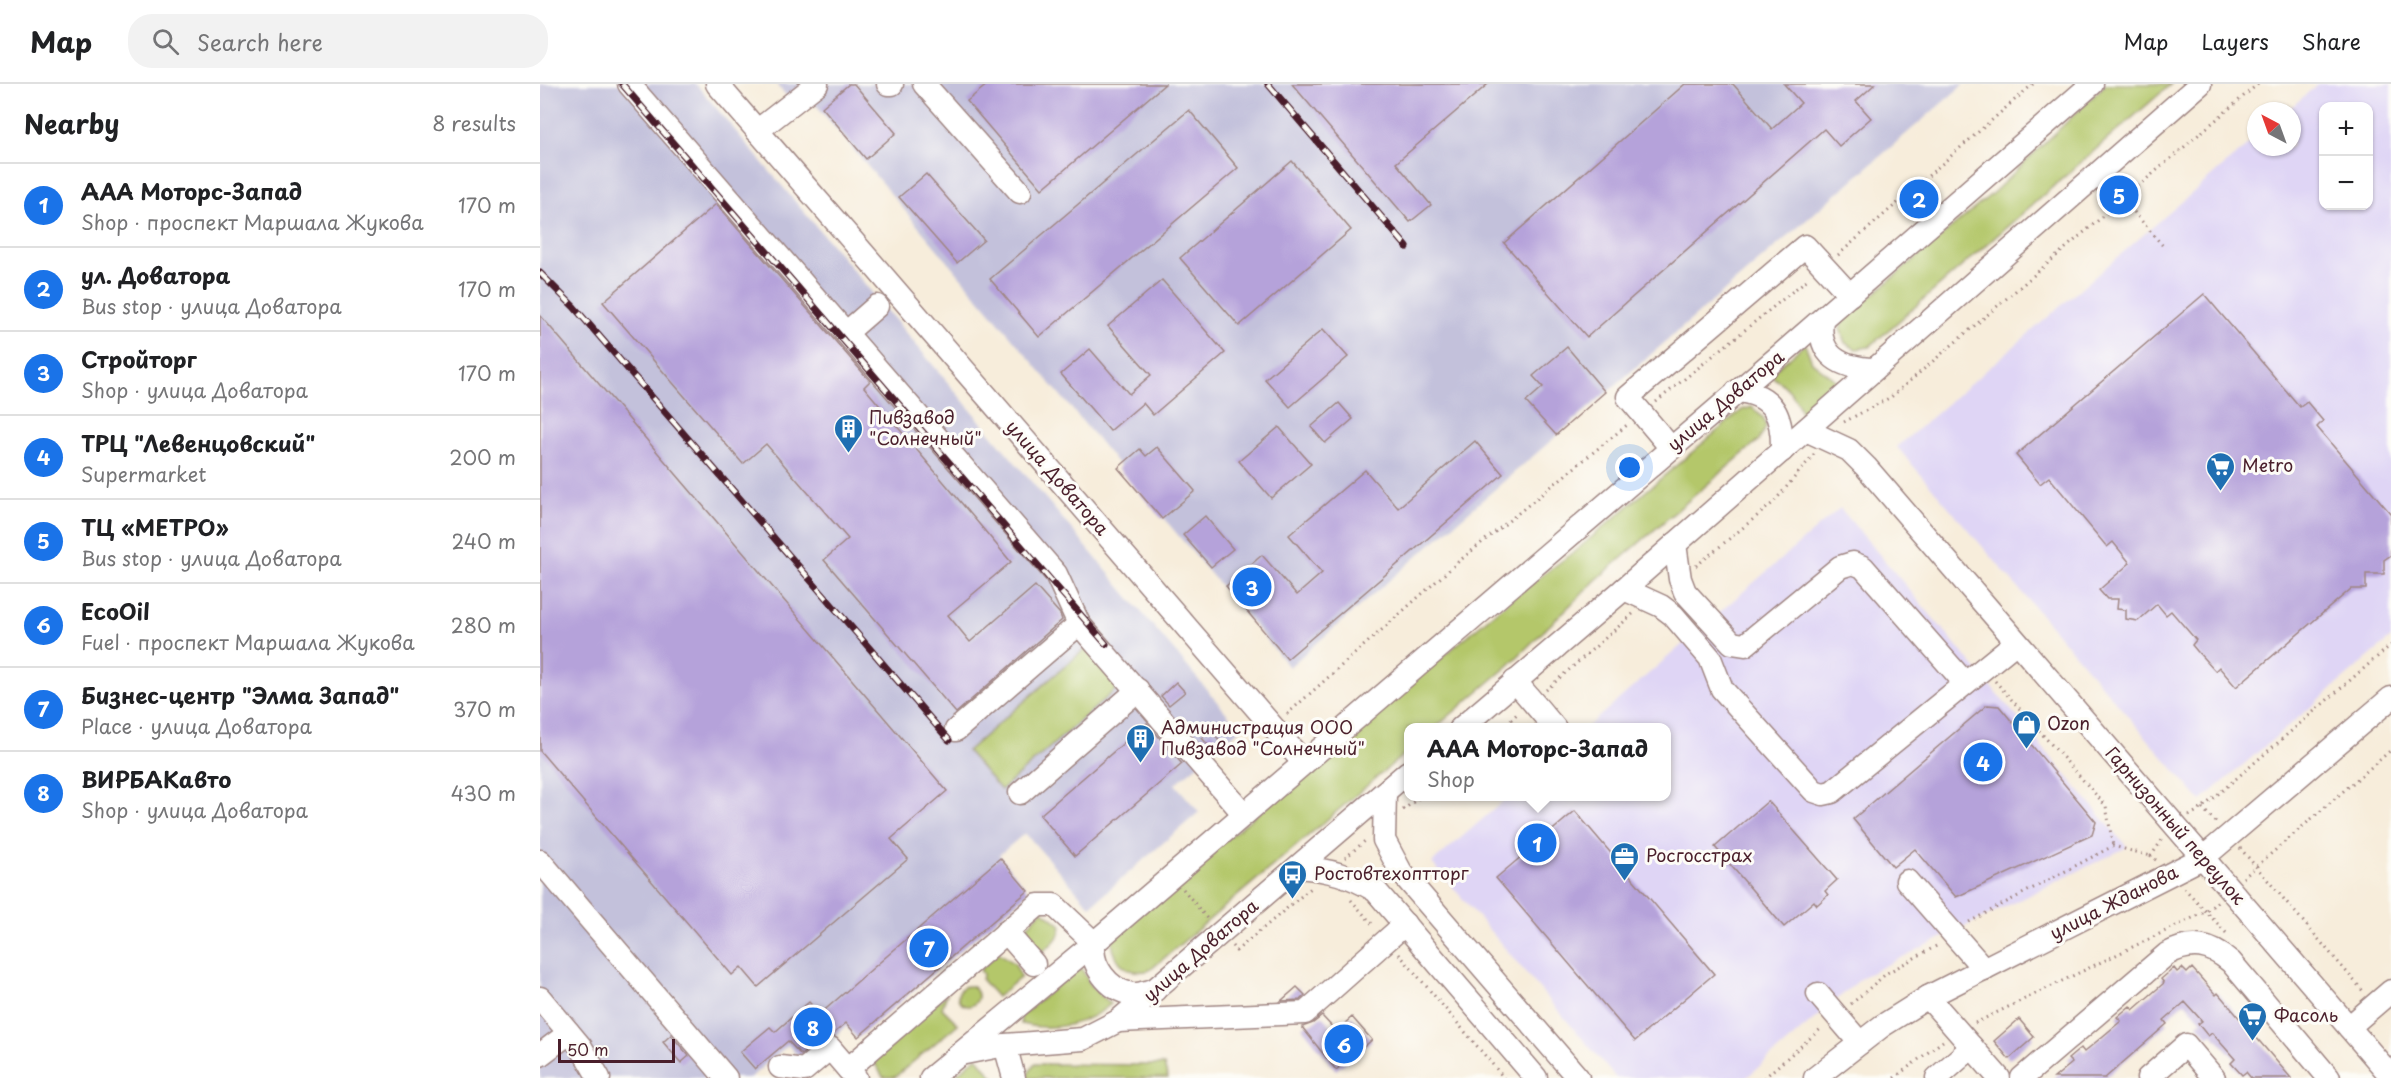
<!DOCTYPE html>
<meta charset="utf-8">
<style>
:root{--surface:#fff;--page:#f2f2f2;--text:#202124;--muted:#757577;--line:#e0e0e0;--accent:#1a73e8}
body{margin:0;font-family:"Playpen Sans",sans-serif;background:var(--page);color:var(--text)}
.controls{position:absolute;right:18px;top:18px;display:grid;overflow:hidden;border-radius:12px;box-shadow:0 2px 4px #0004}
.controls button{width:54px;height:54px;display:grid;place-items:center;padding:0;border:0;border-bottom:2px solid var(--line);background:var(--surface);color:var(--text);font:30px sans-serif}
.compass{position:absolute;left:1707px;top:18px;width:54px;height:54px;border-radius:50%;background:var(--surface);box-shadow:0 2px 4px #0004;rotate:319deg}
.scale{position:absolute;left:18px;bottom:15px;width:117px;box-sizing:border-box;padding-left:6px;border:3px solid #4a1f2b;border-top:0;font-size:16px;line-height:21px;white-space:nowrap;color:#4a1f2b;-webkit-text-stroke:4px #fdfcf7;paint-order:stroke}
.you{position:absolute;left:1090px;top:384px;width:21px;height:21px;margin:-15px;border:4px solid #fff;border-radius:50%;background:#1a73e8;box-shadow:0 0 0 9px #1a73e833}
.badge{display:grid;place-items:center;width:39px;height:39px;border-radius:50%;background:var(--accent);color:#fff;font-size:20px;font-weight:700}
.pin{position:absolute;translate:-50% -50%;border:3px solid #fff;box-shadow:0 2px 6px #0006}
.popup{position:absolute;left:864px;top:639px;width:267px;height:78px;box-sizing:border-box;display:grid;place-content:center;border-radius:12px;background:var(--surface);filter:drop-shadow(0 2px 4px #0005);font-size:20px;white-space:nowrap;color:var(--muted)}
.popup b{font-size:22px;color:var(--text)}
.popup::after{content:'';position:absolute;left:50%;top:100%;margin-left:-12px;border:12px solid transparent;border-top-color:var(--surface)}
.list{margin:0;padding:0;list-style:none}
h2{display:flex;justify-content:space-between;align-items:center;height:78px;margin:0;padding:0 24px;font-size:26px}
h2 small{font-size:20px;font-weight:400;color:var(--muted)}
.list li{display:grid;grid-template-columns:39px 1fr auto;gap:18px;align-items:center;box-sizing:border-box;height:84px;padding:0 24px;border-top:2px solid var(--line)}
.list b{display:block;font-size:22px;white-space:nowrap}
.list p{margin:0;font-size:20px;white-space:nowrap;color:var(--muted)}
.list em{font-size:20px;font-style:normal;color:var(--muted)}
.icon{flex:none;width:33px;height:33px;fill:none;stroke:currentColor;stroke-width:2;stroke-linecap:round;stroke-linejoin:round}
.map{position:relative;flex:none;width:1851px;height:994px;overflow:hidden}
header{display:flex;align-items:center;gap:36px;box-sizing:border-box;height:84px;padding:0 30px;background:var(--surface);border-bottom:2px solid var(--line)}
header strong{font-size:28px}
nav{display:flex;gap:33px;margin-inline-start:auto;font-size:21px}
.search{width:420px;height:54px;background:var(--page);display:flex;align-items:center;gap:15px;box-sizing:border-box;padding:0 21px;border-radius:24px;color:var(--muted);font-size:22px}
main{display:flex}
aside{flex:1;background:var(--surface)}
.map>svg:first-child{display:block}
</style>
<header>
<strong>Map</strong>
<div class="search"><svg class="icon" aria-label="search" viewBox="0 0 24 24"><circle cx="10" cy="10" r="6"/><path d="M15 15l6 6"/></svg>Search here</div>
<nav><a>Map</a><a>Layers</a><a>Share</a></nav>
</header>
<main>
<aside>
<h2>Nearby<small>8 results</small></h2>
<ul class="list">
<li><span class="badge">1</span><div><b>ААА Моторс-Запад</b><p>Shop · проспект Маршала Жукова</p></div><em>170 m</em></li>
<li><span class="badge">2</span><div><b>ул. Доватора</b><p>Bus stop · улица Доватора</p></div><em>170 m</em></li>
<li><span class="badge">3</span><div><b>Стройторг</b><p>Shop · улица Доватора</p></div><em>170 m</em></li>
<li><span class="badge">4</span><div><b>ТРЦ &quot;Левенцовский&quot;</b><p>Supermarket</p></div><em>200 m</em></li>
<li><span class="badge">5</span><div><b>ТЦ «МЕТРО»</b><p>Bus stop · улица Доватора</p></div><em>240 m</em></li>
<li><span class="badge">6</span><div><b>EcoOil</b><p>Fuel · проспект Маршала Жукова</p></div><em>280 m</em></li>
<li><span class="badge">7</span><div><b>Бизнес-центр &quot;Элма Запад&quot;</b><p>Place · улица Доватора</p></div><em>370 m</em></li>
<li><span class="badge">8</span><div><b>ВИРБАКавто</b><p>Shop · улица Доватора</p></div><em>430 m</em></li>
</ul>
</aside>
<div class="map">
<svg width="1851" height="994" viewBox="0 0 1851 994">
<rect width="100%" height="100%" fill="#fdfcf7"/>
<filter id="ink" filterUnits="userSpaceOnUse"><feTurbulence type="fractalNoise" baseFrequency=".0167" numOctaves="2"/><feDisplacementMap in="SourceGraphic" scale="12" xChannelSelector="R" yChannelSelector="G"/><feConvolveMatrix kernelMatrix="1 2 1 2 8 2 1 2 1" color-interpolation-filters="sRGB"/></filter>
<filter id="wash" filterUnits="userSpaceOnUse"><feTurbulence type="fractalNoise" baseFrequency=".008" numOctaves="4" result="noise"/><feDisplacementMap in="SourceGraphic" scale="24" xChannelSelector="R" yChannelSelector="G"/><feGaussianBlur stdDeviation="1.35" result="paint"/><feColorMatrix in="noise" values="0 0 0 0 0 0 0 0 0 0 0 0 0 0 0 0 0 1.4 0 .05"/><feComposite in="paint" operator="in"/></filter>
<g filter="url(#wash)">
<rect width="100%" height="100%" fill="#f7eddb"/>
<g fill="#dfd5f5" fill-rule="evenodd">
<path d="M1778,0H1851V554L1661,717L1357,363L1716,54V63H1752V27H1747ZM1784,22H1828V122H1784Z"/>
<polygon points="1300,424 1587,763 1324,892 1206,994 1076,994 892,779 968,713 1126,712 1126,644 1047,643"/>
</g>
<g fill="#c3c1db">
<polygon points="0,0 156,0 700,645 635,700 659,728 550,822 485,749 459,771 489,808 317,955 306,942 263,979 248,961 210,994 0,994"/>
<polygon points="236,0 1424,0 749,583 266,9 254,20"/>
</g>
<g fill="#b4c76a" stroke="#7f734a" stroke-width="1.5">
<polygon points="1566,0 1631,0 1329,263 1316,265 1305,259 1300,244 1303,236 1455,107"/>
<path d="M1265,260L1272,278L1299,299L1262,331C1256,312 1247,301 1229,291Z"/>
<path d="M1212,323L1224,335L1226,343L1219,356L1056,496L968,582L896,643L868,644V667L610,886C589,892 575,880 572,859L575,850L978,509L1034,468L1202,326Z"/>
<polygon points="546,564 580,602 461,706 427,667"/>
<path d="M502,826L521,841C520,855 512,860 502,868L488,854L485,845Z"/>
<polygon points="458,868 475,880 481,893 457,913 442,896 443,890 440,886"/>
<path d="M540,882L552,903L571,920C546,941 513,948 481,940V932Z"/>
<circle cx="428" cy="912" r="10"/>
<polygon points="407,910 402,924 418,940 355,993 343,993 335,980 334,971"/>
<polygon points="437,973 454,994 412,994"/>
<polygon points="494,980 624,981 628,994 486,994"/>
</g>
<g id="blocks">
<g fill="#b5a2da">
<polygon points="309,0 314,0 356,49 326,75 282,23"/>
<polygon points="448,0 625,0 502,105 427,17"/>
<polygon points="752,0 948,0 856,79 891,121 870,138"/>
<polygon points="1145,0 1193,0 1232,45 1261,19 1244,0 1335,0 1316,17 1331,34 1299,62 1284,45 1047,253 964,159"/>
<polygon points="649,26 698,84 499,253 450,195"/>
<polygon points="752,77 811,146 699,242 640,174"/>
<polygon points="386,90 444,156 417,179 359,113"/>
<polygon points="176,120 330,297 324,303 471,478 408,531 430,558 495,502 520,530 522,536 416,629 284,476 308,455 226,360 203,380 63,218"/>
<polygon points="622,196 685,269 613,331 603,319 570,347 521,290 550,265 589,310 611,291 568,242"/>
<polygon points="1664,210 1760,323 1767,318 1783,337 1777,343 1851,430 1851,471 1844,476 1844,490 1826,490 1826,505 1811,505 1696,603 1679,583 1675,587 1657,567 1652,561 1656,556 1631,527 1626,531 1617,520 1598,537 1586,535 1586,526 1577,525 1578,515 1567,515 1559,506 1590,479 1573,458 1567,463 1509,393 1500,400 1476,371"/>
<polygon points="0,231 407,707 351,755 368,775 218,903 201,883 192,891 0,667"/>
<polygon points="783,245 808,273 750,323 725,295"/>
<polygon points="1027,263 1065,308 1016,351 986,318 1003,303 993,292"/>
<polygon points="799,319 813,335 785,359 771,343"/>
<polygon points="739,343 771,380 731,414 699,377"/>
<polygon points="935,357 963,390 747,575 686,502 722,471 757,511 782,489 749,451 825,386 858,424"/>
<polygon points="617,363 655,407 622,435 578,384 600,365 606,372"/>
<polygon points="665,432 693,465 671,483 643,451"/>
<polygon points="636,598 645,608 629,621 621,612"/>
<polygon points="1447,621 1459,622 1556,738 1552,751 1416,813 1375,765 1353,783 1313,735"/>
<polygon points="607,639 642,680 535,772 500,731"/>
<polygon points="671,647 681,659 672,666 662,654"/>
<polygon points="1228,717 1297,796 1285,807 1288,811 1277,821 1274,817 1244,843 1175,763"/>
<polygon points="1035,727 1174,890 1095,957 956,794"/>
<polygon points="460,774 488,807 318,953 306,939 292,951 281,954 261,971 248,957 215,985 200,968 230,943 235,948 269,918 280,930"/>
<polygon points="1634,884 1637,888 1642,884 1647,889 1652,884 1676,911 1678,909 1751,994 1711,994 1706,988 1702,991 1691,979 1695,975 1672,949 1668,952 1658,940 1662,937 1645,918 1624,936 1627,940 1565,994 1514,994 1532,979 1528,975 1541,964 1544,968 1581,937 1577,933 1590,922 1593,926 1624,899 1621,895"/>
<polygon points="757,903 765,911 760,916 741,917"/>
<polygon points="782,932 796,947 812,933 832,956 796,986 762,943 773,939"/>
<polygon points="1479,935 1494,953 1469,975 1454,957"/>
<polygon points="131,951 149,972 141,979 123,958"/>
</g>
</g>
</g>
<g filter="url(#ink)">
<use href="#blocks" fill-opacity="0" stroke="#a08683" stroke-width="1.5"/>
<g fill="none" stroke-linecap="round" stroke-linejoin="round">
<defs>
<g id="minor">
<polyline points="89,0 516,490 539,540"/>
<polyline points="177,0 764,679"/>
<polyline points="348,0 352,0"/>
<polyline points="384,0 480,108"/>
<polyline points="217,47 277,0"/>
<path d="M1282,236C1277,272 1301,284 1334,285"/>
<polyline points="306,249 337,222"/>
<path d="M1197,307C1234,310 1243,333 1242,367"/>
<polyline points="1266,346 1309,366 1326,383 1851,992"/>
<polyline points="1131,364 1088,313 1265,162 1310,211"/>
<polyline points="1135,460 1140,495 1145,508 1192,559 1205,561 1300,483 1313,479 1323,483 1425,599"/>
<polyline points="1084,505 1121,522 1133,531 1170,574 1182,605 1274,707 1283,710 1292,708 1475,559"/>
<polyline points="975,597 1015,644"/>
<polyline points="921,644 1084,505 1660,0"/>
<polyline points="416,646 539,540 704,730"/>
<polyline points="845,708 844,756 861,788 1038,994"/>
<polyline points="480,709 598,606"/>
<polyline points="0,777 186,994"/>
<path d="M759,783C789,786 810,791 836,807L996,994"/>
<polyline points="1367,797 1444,885"/>
<polyline points="466,848 494,880"/>
<polyline points="1278,910 1320,959"/>
<polyline points="1388,913 1459,994"/>
<polyline points="0,914 41,963 59,994"/>
<polyline points="578,937 765,929 865,840"/>
<polyline points="1809,943 1851,907"/>
<polyline points="465,961 474,994"/>
<polyline points="420,970 465,961 543,955 578,937 868,688"/>
<polyline points="0,971 29,949"/>
<polyline points="240,983 264,986 290,964 308,985"/>
<path d="M316,994L308,985L498,821H514L554,859C550,881 568,906 592,910C599,911 608,907 615,906"/>
<polyline points="391,994 554,859 1245,267 1552,0"/>
<polyline points="1275,994 1342,942 1388,913 1664,773 1851,614"/>
<polyline points="1397,994 1432,963"/>
<path d="M1482,994L1627,870C1651,857 1670,860 1691,878L1789,994"/>
<polyline points="1608,994 1646,961 1674,994"/>
</g>
</defs>
<use href="#minor" stroke="#a08683" stroke-width="25"/>
<g stroke="#a08683" stroke-width="3" stroke-dasharray="1.5 4.5" stroke-linecap="butt">
<polyline points="1594,128 1623,162"/>
<polyline points="1298,171 1493,0"/>
<polyline points="1116,318 1269,194"/>
<polyline points="1304,338 1351,313 1718,0"/>
<polyline points="1156,482 1233,419 1275,369"/>
<polyline points="1455,597 1566,722 1573,762"/>
<polyline points="1006,606 1094,529"/>
<polyline points="747,630 918,478 1087,341"/>
<polyline points="962,644 978,629"/>
<polyline points="1662,724 1677,739"/>
<polyline points="863,726 881,712"/>
<polyline points="1649,732 1662,724 1851,561"/>
<polyline points="1700,764 1823,907"/>
<polyline points="805,774 825,757"/>
<polyline points="1616,776 1611,772 1622,756"/>
<polyline points="1703,794 1851,666"/>
<polyline points="1644,804 1689,852"/>
<polyline points="643,805 669,837"/>
<polyline points="811,816 834,842"/>
<polyline points="1429,838 1573,762 1611,772"/>
<polyline points="692,862 696,867 771,804"/>
<polyline points="859,870 964,994"/>
<polyline points="1311,920 1347,889 1400,860"/>
<polyline points="1435,939 1667,827 1678,817"/>
<polyline points="1224,994 1283,943"/>
<polyline points="1354,994 1403,957"/>
</g>
<use href="#minor" stroke="#fff" stroke-width="22"/>
<defs>
<g id="rail">
<polyline points="82,0 566,560"/>
<polyline points="728,0 867,163"/>
<polyline points="0,189 34,223 409,656"/>
</g>
</defs>
<use href="#rail" stroke="#4a1f2b" stroke-width="7"/>
<use href="#rail" stroke="#fdfcf7" stroke-width="4.5" stroke-dasharray="14" stroke-linecap="butt"/>
</g>
</g>
<defs>
<symbol id="building-pin" viewBox="-11 -11 22 30"><path d="M0 17L-7.5 6A9.5 9.5 0 1 1 7.5 6Z" fill="#1f6fb2" stroke="#fdfcf7"/><path d="M-4-6H4V6H1V3H-1V6H-4ZM-2.5-4.3h1.7v1.8h-1.7ZM.8-4.3h1.7v1.8H.8ZM-2.5-1h1.7V.8h-1.7ZM.8-1h1.7V.8H.8Z" fill="#fff"/></symbol>
<symbol id="supermarket-pin" viewBox="-11 -11 22 30"><path d="M0 17L-7.5 6A9.5 9.5 0 1 1 7.5 6Z" fill="#1f6fb2" stroke="#fdfcf7"/><path d="M-6-5.5h2.5l.6 2H6L4.5 2H-2.5L-4.4-4H-6ZM-1.5 3.2a1.3 1.3 0 1 0 .1 0ZM3 3.2a1.3 1.3 0 1 0 .1 0Z" fill="#fff"/></symbol>
<symbol id="shop-pin" viewBox="-11 -11 22 30"><path d="M0 17L-7.5 6A9.5 9.5 0 1 1 7.5 6Z" fill="#1f6fb2" stroke="#fdfcf7"/><path d="M-5-2.5h2.3a2.7 3.5 0 0 1 5.4 0H5L5.5 6h-11ZM-1.5-2.5h3a1.5 2.3 0 0 0-3 0Z" fill="#fff"/></symbol>
<symbol id="office-pin" viewBox="-11 -11 22 30"><path d="M0 17L-7.5 6A9.5 9.5 0 1 1 7.5 6Z" fill="#1f6fb2" stroke="#fdfcf7"/><path d="M-6-3h4V-5.5h4V-3h4V5H-6ZM-1-4.5V-3h2v-1.5ZM-6 0V1H6V0Z" fill="#fff"/></symbol>
<symbol id="bus-pin" viewBox="-11 -11 22 30"><path d="M0 17L-7.5 6A9.5 9.5 0 1 1 7.5 6Z" fill="#1f6fb2" stroke="#fdfcf7"/><path d="M-5-6H5V4H4V6H2V4H-2V6H-4V4H-5ZM-3.5-4V0h7V-4ZM-3.5 1.2v1.5H-2V1.2ZM2 1.2v1.5H3.5V1.2Z" fill="#fff"/></symbol>
</defs>
<g fill-rule="evenodd">
<use href="#building-pin" x="292" y="328" width="33" height="45"/>
<use href="#supermarket-pin" x="1664" y="366" width="33" height="45"/>
<use href="#shop-pin" x="1470" y="624" width="33" height="45"/>
<use href="#building-pin" x="584" y="638" width="33" height="45"/>
<use href="#office-pin" x="1068" y="756" width="33" height="45"/>
<use href="#bus-pin" x="736" y="774" width="33" height="45"/>
<use href="#supermarket-pin" x="1696" y="916" width="33" height="45"/>
</g>
<g text-anchor="middle" stroke-width="6" stroke-linejoin="round" paint-order="stroke">
<g font-size="18" fill="#4a1f2b" stroke="#fdfcf7">
<text transform="translate(1186 317) rotate(-40)" y="6">улица Доватора</text>
<text transform="translate(517 394) rotate(49)" y="6">улица Доватора</text>
<text transform="translate(1635 742) rotate(49)" y="6">Гарнизонный переулок</text>
<text transform="translate(1574 819) rotate(-27)" y="6">улица Жданова</text>
<text transform="translate(661 867) rotate(-41)" y="6">улица Доватора</text>
</g>
<g font-size="18" fill="#4a1f2b" stroke="#fdfcf7" text-anchor="start">
<text x="329" y="340">Пивзавод<tspan x="329" dy="21">"Солнечный"</tspan></text>
<text x="1702" y="388">Metro</text>
<text x="1507" y="646">Ozon</text>
<text x="621" y="650">Администрация ООО<tspan x="621" dy="21">Пивзавод "Солнечный"</tspan></text>
<text x="1106" y="778">Росгосстрах</text>
<text x="774" y="796">Ростовтехоптторг</text>
<text x="1734" y="938">Фасоль</text>
</g>
</g>
</svg>
<div class="controls">
<button>+</button>
<button>−</button>
</div>
<svg class="compass" viewBox="-18 -18 36 36"><path d="M0-13l5 13h-10z" fill="#e53935"/><path d="M0 13l5-13h-10z" fill="#757577"/></svg>
<div class="scale">50 m</div>
<div class="you"></div>
<div class="pin badge" style="left:997px;top:759px">1</div>
<div class="popup"><b>ААА Моторс-Запад</b>Shop</div>
<div class="pin badge" style="left:1379px;top:115px">2</div>
<div class="pin badge" style="left:712px;top:503px">3</div>
<div class="pin badge" style="left:1443px;top:678px">4</div>
<div class="pin badge" style="left:1579px;top:111px">5</div>
<div class="pin badge" style="left:804px;top:960px">6</div>
<div class="pin badge" style="left:389px;top:864px">7</div>
<div class="pin badge" style="left:273px;top:943px">8</div>
</div>
</main>
